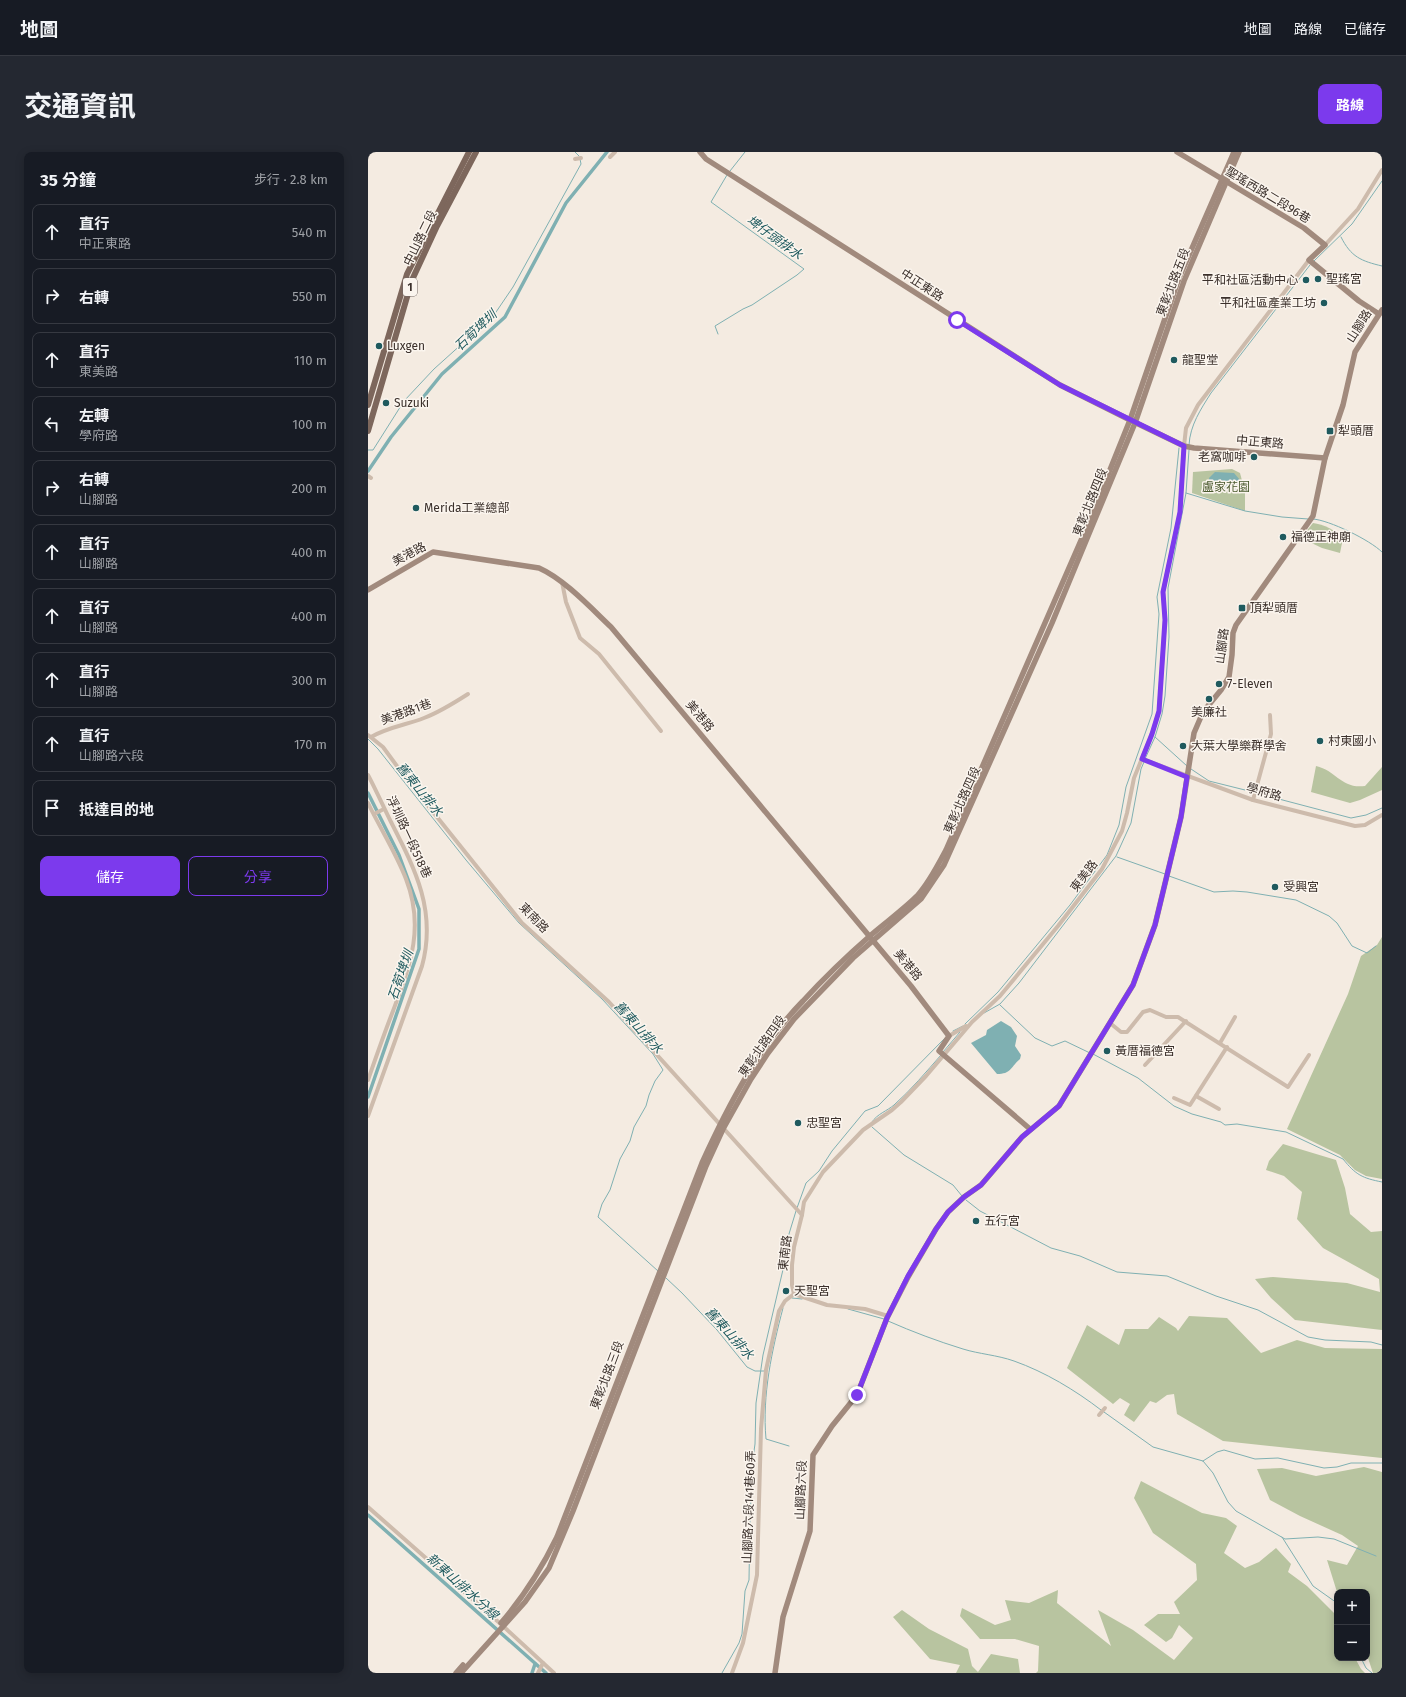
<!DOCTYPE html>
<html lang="zh-TW">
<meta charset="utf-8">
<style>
:root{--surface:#171b24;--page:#242831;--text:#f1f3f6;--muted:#9ea1a6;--line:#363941;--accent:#7c3aed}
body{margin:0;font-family:"Fira Sans","Noto Sans TC",sans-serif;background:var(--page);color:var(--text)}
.controls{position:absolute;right:12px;bottom:12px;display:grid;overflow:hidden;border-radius:8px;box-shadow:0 2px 10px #0003}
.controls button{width:36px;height:36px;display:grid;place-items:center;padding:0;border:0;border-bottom:1px solid var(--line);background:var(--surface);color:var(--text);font:20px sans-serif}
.stop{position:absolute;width:12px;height:12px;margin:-9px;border:3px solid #7c3aed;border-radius:50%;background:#fff}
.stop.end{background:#7c3aed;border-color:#fff;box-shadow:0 1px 4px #0008}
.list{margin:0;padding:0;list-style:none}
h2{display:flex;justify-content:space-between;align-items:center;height:52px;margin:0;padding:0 16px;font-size:17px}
h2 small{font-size:13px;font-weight:400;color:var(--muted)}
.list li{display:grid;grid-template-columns:26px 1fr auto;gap:12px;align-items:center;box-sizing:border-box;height:56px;margin:0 8px 8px;padding:0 8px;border:1px solid var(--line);border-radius:8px}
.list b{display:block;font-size:15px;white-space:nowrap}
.list p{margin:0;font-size:13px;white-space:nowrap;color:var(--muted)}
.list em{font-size:13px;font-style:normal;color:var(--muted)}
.actions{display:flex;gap:8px;padding:12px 16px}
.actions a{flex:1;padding:9px 0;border:1px solid var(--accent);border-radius:8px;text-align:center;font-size:14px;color:var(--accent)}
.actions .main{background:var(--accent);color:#fff}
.icon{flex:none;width:22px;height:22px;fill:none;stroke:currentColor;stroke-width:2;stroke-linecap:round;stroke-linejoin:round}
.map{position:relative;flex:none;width:1014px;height:1521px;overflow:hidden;border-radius:8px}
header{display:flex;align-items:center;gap:24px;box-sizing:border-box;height:56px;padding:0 20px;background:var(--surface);border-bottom:1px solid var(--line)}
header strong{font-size:19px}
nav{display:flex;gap:22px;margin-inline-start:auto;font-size:14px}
.intro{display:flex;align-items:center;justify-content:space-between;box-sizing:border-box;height:96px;padding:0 24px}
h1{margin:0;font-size:28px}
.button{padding:10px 18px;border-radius:8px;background:var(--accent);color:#fff;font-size:14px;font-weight:700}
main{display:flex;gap:24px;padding:0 24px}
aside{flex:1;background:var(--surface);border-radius:8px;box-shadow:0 2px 10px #0003}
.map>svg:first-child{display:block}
</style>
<header>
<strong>地圖</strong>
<nav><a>地圖</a><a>路線</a><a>已儲存</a></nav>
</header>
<div class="intro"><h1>交通資訊</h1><a class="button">路線</a></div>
<main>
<aside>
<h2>35 分鐘<small>步行 · 2.8 km</small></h2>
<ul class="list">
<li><svg class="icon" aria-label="ahead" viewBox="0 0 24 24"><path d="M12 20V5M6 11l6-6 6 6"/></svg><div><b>直行</b><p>中正東路</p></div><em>540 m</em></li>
<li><svg class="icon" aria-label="right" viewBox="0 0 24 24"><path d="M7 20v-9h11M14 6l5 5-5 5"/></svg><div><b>右轉</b></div><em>550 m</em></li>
<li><svg class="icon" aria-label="ahead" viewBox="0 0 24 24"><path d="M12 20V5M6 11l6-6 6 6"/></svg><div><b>直行</b><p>東美路</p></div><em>110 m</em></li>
<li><svg class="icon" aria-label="left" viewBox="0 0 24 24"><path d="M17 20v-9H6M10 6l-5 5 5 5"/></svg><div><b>左轉</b><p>學府路</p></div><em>100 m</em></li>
<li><svg class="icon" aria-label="right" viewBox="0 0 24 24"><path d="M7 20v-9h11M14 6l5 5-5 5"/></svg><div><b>右轉</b><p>山腳路</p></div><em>200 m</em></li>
<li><svg class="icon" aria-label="ahead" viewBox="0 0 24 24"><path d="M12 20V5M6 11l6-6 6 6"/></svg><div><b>直行</b><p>山腳路</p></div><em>400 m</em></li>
<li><svg class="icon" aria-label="ahead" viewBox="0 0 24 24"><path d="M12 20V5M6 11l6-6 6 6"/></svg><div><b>直行</b><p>山腳路</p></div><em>400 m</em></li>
<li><svg class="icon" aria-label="ahead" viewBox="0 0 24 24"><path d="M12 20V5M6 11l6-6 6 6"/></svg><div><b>直行</b><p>山腳路</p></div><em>300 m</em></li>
<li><svg class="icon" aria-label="ahead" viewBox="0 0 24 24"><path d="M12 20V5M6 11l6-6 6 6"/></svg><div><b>直行</b><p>山腳路六段</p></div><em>170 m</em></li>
<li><svg class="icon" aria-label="arrive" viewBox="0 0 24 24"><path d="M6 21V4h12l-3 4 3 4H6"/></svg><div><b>抵達目的地</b></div></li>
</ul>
<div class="actions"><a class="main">儲存</a><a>分享</a></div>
</aside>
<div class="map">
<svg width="1014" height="1521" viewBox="0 0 1014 1521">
<rect width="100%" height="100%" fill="#f4ebe1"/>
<g fill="#b8c4a0">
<polygon points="864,317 872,321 877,340 877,359 824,341 825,320"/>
<path d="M945,371C955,372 969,379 975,386L972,401L954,396L933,386Z"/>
<path d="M948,614C969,619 973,637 997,634L1014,615V638L992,648L982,651L943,640Z"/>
<polygon points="1014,785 1014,1027 998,1024 987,1018 972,1003 919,977 980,842 993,804 1009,793"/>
<polygon points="915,992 968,1008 977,1036 982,1062 1003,1080 1014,1079 1014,1178 927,1168 903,1146 887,1127 905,1125 979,1131 1012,1140 1011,1127 955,1096 929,1067 934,1040 916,1024 898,1018 901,1009"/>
<polygon points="821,1164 859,1166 893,1201 929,1188 957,1196 1014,1197 1014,1306 855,1289 809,1262 806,1242 799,1243 788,1251 782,1249 766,1270 756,1263 762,1252 752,1246 745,1252 699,1216 719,1173 751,1193 757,1177 780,1177 791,1165 808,1176 810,1179"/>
<polygon points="996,1315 1014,1320 1014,1521 1005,1521 999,1503 999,1440 969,1440 959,1408 979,1413 990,1394 974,1383 932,1364 902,1348 889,1317 914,1316 948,1324"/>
<polygon points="773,1329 834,1361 858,1366 869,1374 856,1401 877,1416 891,1410 908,1396 923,1412 920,1420 939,1434 969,1464 969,1506 987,1506 993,1517 997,1521 668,1521 670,1519 671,1494 647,1487 612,1487 592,1464 594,1456 627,1473 643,1468 637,1448 661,1451 690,1438 689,1451 743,1494 730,1458 765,1478 806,1508 825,1486 811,1473 804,1486 798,1490 776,1473 790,1462 812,1462 806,1450 829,1428 828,1412 785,1381 766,1346"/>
<polygon points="534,1458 561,1477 600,1497 604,1514 610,1520 623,1502 650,1507 652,1521 588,1521 592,1513 562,1507 525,1465"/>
</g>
<g fill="#7fb0b2">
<polygon points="847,320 866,321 872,328 872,336 866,338 845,339 842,332 841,326"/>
<path d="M633,869L643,875L649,884L647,894L653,903L652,907C643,914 644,922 629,922L603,891L618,883L619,878Z"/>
</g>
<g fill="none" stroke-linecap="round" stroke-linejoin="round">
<g stroke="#7fb0b2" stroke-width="1">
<polyline points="207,0 211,4"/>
<polyline points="362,19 377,0"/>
<path d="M973,85C983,105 993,109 1014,114"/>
<polyline points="946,109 984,72 1014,29"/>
<polyline points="350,182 347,174 375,157 384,153 429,123 436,117 343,50 359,23"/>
<path d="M821,293C822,273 833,257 843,241L942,113"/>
<polyline points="0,298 5,298 36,249 66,217 126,163 145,135 213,12 212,7"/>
<polyline points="818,341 877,359 914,365 940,367"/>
<path d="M945,367C961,368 1002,388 1014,400"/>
<polyline points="787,585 819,614"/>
<polyline points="0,587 10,597 98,708 151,771 234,847 285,902 295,918 287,929 281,943 278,954 266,975 262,989 252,1007 242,1038 234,1052 230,1065 290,1119"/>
<polyline points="777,607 787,585 794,562 797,544 801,485 800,436 818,341 821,298"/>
<polyline points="823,617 841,629 885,640"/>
<polyline points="888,641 983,666 998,663 1014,656"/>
<polyline points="749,705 797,722"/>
<polyline points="801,724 846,740 865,739 879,740 928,748 961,764 969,771 984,794 999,801 1008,794"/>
<polyline points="632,853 667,886 684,894 697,889 722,901"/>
<polyline points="616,861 632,852 651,831 748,704 763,671 773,617 776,610"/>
<polyline points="597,872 630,840 702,753 739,703 751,673 758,635 784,562 791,462 789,445 803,376 811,296"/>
<polyline points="585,879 595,874"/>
<polyline points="575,900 592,880"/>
<path d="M725,902L770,926L806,954L824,962L853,970L857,973L869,972L918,980L975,1007C988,1023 994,1026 1014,1030"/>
<path d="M504,970C509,962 519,959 526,953C543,938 558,920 573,903"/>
<polyline points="504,975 536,1003 585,1033 594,1044"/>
<polyline points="598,1048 612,1059 683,1096 712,1104 749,1120 799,1124 848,1144 890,1158 940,1185 957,1188 1003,1190 1014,1193"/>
<polyline points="429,1056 438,1031 451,1019 464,999 497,959 510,954 577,886"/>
<polyline points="298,1126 314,1141 349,1178 379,1215 387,1219 397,1219"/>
<polyline points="424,1146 434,1147"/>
<path d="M415,1156C404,1198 394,1243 398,1287L421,1294"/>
<polyline points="480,1157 516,1167"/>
<path d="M520,1169C545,1180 569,1189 595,1197C611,1202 629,1203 646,1209C677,1220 707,1238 733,1258"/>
<polyline points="736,1260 785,1295 835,1309 845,1321 860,1350 868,1359 917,1387 950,1385 966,1387 1008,1404"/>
<polyline points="835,1309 849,1300 856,1298 887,1307 910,1306 956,1316 969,1315 983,1311 1014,1311"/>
<polyline points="914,1385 945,1434 969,1451"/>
<polyline points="993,1506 998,1516 1004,1521"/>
<polyline points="354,1521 371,1491 374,1482 377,1439 381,1428 382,1367 385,1306 387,1292 388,1251 395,1203 417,1109 417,1095 428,1059"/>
</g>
<g stroke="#7fb0b2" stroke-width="3.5">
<polyline points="0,319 23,285 74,222 137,165 198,51 239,0"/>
<polyline points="0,641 31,703 51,757 51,797 0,945"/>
<polyline points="0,1363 178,1521"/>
<polyline points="164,1521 167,1512"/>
</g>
<g stroke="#cdbbac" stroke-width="4">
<polyline points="242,5 247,0"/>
<polyline points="207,7 213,6"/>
<polyline points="957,93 990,57 1014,18"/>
<polyline points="0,324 3,326"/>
<polyline points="194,430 198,450 212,486 231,502 293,579"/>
<polyline points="0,583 15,595 37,625 154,771 241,850 434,1063"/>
<path d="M3,585C20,575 38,573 56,566C72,560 86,551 100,542"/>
<polyline points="774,607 885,648 987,674 997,673 1014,663"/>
<path d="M0,623C8,638 15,654 23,670C47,717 69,759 54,814L0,964"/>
<polyline points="885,648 903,582 902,563"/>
<path d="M0,651C12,676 28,701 38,727C57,776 42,813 25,859C16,882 8,905 0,928"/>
<polyline points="6,662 16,657"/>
<polyline points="742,871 753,880 759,880 775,860 782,858 798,865 810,865 920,935 941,903"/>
<polyline points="581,884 598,874"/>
<polyline points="852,891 867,865"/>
<polyline points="777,913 818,869"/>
<polyline points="828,944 851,957"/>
<polyline points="806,946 822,953 859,895"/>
<polyline points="426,1142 424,1133 424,1113 426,1095 434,1063 436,1050 455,1020 495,978 524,958 533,950 558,924 604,870 632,844 690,774 734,717 754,679 759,661 766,626 784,582 791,559 797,468 795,440 812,360 816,294 818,276 830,253 941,108"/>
<polyline points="426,1142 459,1153 497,1157 520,1164"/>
<polyline points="731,1263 737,1256"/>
<polyline points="0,1355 135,1474 186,1521"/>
<polyline points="170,1521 175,1511"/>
<polyline points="364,1521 375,1491 389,1423 393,1277 398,1218 411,1159 417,1149 426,1142"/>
</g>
<g stroke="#a18a7d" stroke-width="5.5">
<polyline points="332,0 338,7 692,233 762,268 816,294 826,296 957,306"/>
<polyline points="809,0 936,76 957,93 941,108 991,149 1011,162"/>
<path d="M0,438L65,400L171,416C196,427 223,456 243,475L543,834L581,884L571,899L662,977"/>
<path d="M133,1471C157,1443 173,1418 189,1385L334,1011C360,954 391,894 435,849C456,826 479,804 503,783C518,770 535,758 549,744C561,731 570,713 578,698L721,370L762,268L811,126L866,0"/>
<polyline points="88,1521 95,1513"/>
<polyline points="93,1521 157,1450 181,1416 205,1359 338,1014 355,977 383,927 400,901 426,867 485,806 553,747 576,713 684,471 725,372 767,271 816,129 871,0"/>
<polyline points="407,1521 415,1465 442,1379 445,1303 464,1274 489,1243 519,1166 540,1125 568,1077 580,1060 596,1045 613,1033 654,985 691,954 765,833 787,773 813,665 826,581 835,560 853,538 861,525 864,503 865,481 868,473 945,364 957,306 975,253 987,200 1014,158"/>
</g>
<g stroke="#7d675c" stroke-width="6">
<polyline points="0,253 39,122 101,0"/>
<polyline points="0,279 44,128 69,74 108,0"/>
</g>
</g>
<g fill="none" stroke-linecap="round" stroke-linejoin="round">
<polyline stroke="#7c3aed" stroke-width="5" points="489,1243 519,1166 540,1124 568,1077 580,1060 596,1045 613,1033 654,985 691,954 765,833 787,773 813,665 819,625 774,607 784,582 791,559 797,468 795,440 812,360 816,294 692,233 589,168"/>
</g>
<g fill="#1f5a5e" stroke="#fbf5ee" stroke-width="1.5">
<circle cx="950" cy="127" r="4"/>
<circle cx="938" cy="128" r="4"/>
<circle cx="956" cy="151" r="4"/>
<circle cx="11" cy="194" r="4"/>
<circle cx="806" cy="208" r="4"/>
<circle cx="18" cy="251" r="4"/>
<rect x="958" y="275" width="8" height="8" rx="2"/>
<circle cx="886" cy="305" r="4"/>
<circle cx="48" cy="356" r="4"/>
<circle cx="915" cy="385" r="4"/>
<rect x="870" y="452" width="8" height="8" rx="2"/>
<circle cx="851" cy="532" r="4"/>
<circle cx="841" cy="547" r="4"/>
<circle cx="952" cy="589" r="4"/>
<circle cx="815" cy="594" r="4"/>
<circle cx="907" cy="735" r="4"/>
<circle cx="739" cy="899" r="4"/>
<circle cx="430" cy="971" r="4"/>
<circle cx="608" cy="1069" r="4"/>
<circle cx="418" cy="1139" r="4"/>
</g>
<g text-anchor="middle" stroke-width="3" stroke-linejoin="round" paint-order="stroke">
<rect fill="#fbf5ee" stroke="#756b66" stroke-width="1" x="35" y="126" width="14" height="18" rx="3"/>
<g font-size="11" font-weight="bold" fill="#3b302b">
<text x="42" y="139">1</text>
</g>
<g font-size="12" fill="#3b302b" stroke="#fbf5ee">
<text transform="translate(900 43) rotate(31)" y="4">聖瑤西路二段96巷</text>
<text transform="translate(52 86) rotate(-64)" y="4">中山路二段</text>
<text transform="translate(805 130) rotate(-69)" y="4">東彰北路五段</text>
<text transform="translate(554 133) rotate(33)" y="4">中正東路</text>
<text transform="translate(991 174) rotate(-58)" y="4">山腳路</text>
<text transform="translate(892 290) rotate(5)" y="4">中正東路</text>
<text transform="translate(722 350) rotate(-68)" y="4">東彰北路四段</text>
<text transform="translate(41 402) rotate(-28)" y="4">美港路</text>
<text transform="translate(854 494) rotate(-83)" y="4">山腳路</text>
<text transform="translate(38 560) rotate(-20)" y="4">美港路1巷</text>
<text transform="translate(332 564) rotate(50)" y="4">美港路</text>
<text transform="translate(896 640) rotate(16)" y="4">學府路</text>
<text transform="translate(594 648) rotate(-66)" y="4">東彰北路四段</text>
<text transform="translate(41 685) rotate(65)" y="4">浮圳路一段518巷</text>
<text transform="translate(716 724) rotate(-53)" y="4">東美路</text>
<text transform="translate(166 766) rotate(46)" y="4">東南路</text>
<text transform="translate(540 813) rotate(50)" y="4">美港路</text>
<text transform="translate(394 894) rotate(-55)" y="4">東彰北路四段</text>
<text transform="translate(417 1101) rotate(-83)" y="4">東南路</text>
<text transform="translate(239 1223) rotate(-69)" y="4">東彰北路三段</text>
<text transform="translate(433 1338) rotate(-88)" y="4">山腳路六段</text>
<text transform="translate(381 1355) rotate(-88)" y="4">山腳路六段141巷60弄</text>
</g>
<g font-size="12" fill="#3b302b" stroke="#fbf5ee" text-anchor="start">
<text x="958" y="131">聖瑤宮</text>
<text x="930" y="132" text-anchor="end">平和社區活動中心</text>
<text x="948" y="155" text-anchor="end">平和社區產業工坊</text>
<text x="19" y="198">Luxgen</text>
<text x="814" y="212">龍聖堂</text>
<text x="26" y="255">Suzuki</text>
<text x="970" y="283">犁頭厝</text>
<text x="878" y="309" text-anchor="end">老窩咖啡</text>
<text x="56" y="360">Merida工業總部</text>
<text x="923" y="389">福德正神廟</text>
<text x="882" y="460">頂犁頭厝</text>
<text x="859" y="536">7-Eleven</text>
<text x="841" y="564" text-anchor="middle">美廉社</text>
<text x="960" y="593">村東國小</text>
<text x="823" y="598">大葉大學樂群學舍</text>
<text x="915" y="739">受興宮</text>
<text x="747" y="903">黃厝福德宮</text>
<text x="438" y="975">忠聖宮</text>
<text x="616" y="1073">五行宮</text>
<text x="426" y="1143">天聖宮</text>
</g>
<g font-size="12" fill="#4a5a2e" stroke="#fbf5ee">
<text x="858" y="339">盧家花園</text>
</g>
<g font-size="13" font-style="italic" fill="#1f5a5e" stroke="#fbf5ee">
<text transform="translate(407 85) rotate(36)" y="5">埤仔頭排水</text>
<text transform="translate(107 178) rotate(-43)" y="5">石筍埤圳</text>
<text transform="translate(52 637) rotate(51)" y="5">舊東山排水</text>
<text transform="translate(32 823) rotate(-71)" y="5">石筍埤圳</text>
<text transform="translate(271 875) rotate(48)" y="5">舊東山排水</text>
<text transform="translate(362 1181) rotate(48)" y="5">舊東山排水</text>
<text transform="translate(95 1434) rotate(42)" y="5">新東山排水分線</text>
</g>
</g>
</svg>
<div class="controls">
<button>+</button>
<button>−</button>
</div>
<div class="stop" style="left:589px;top:168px"></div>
<div class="stop end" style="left:489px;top:1243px"></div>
</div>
</main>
